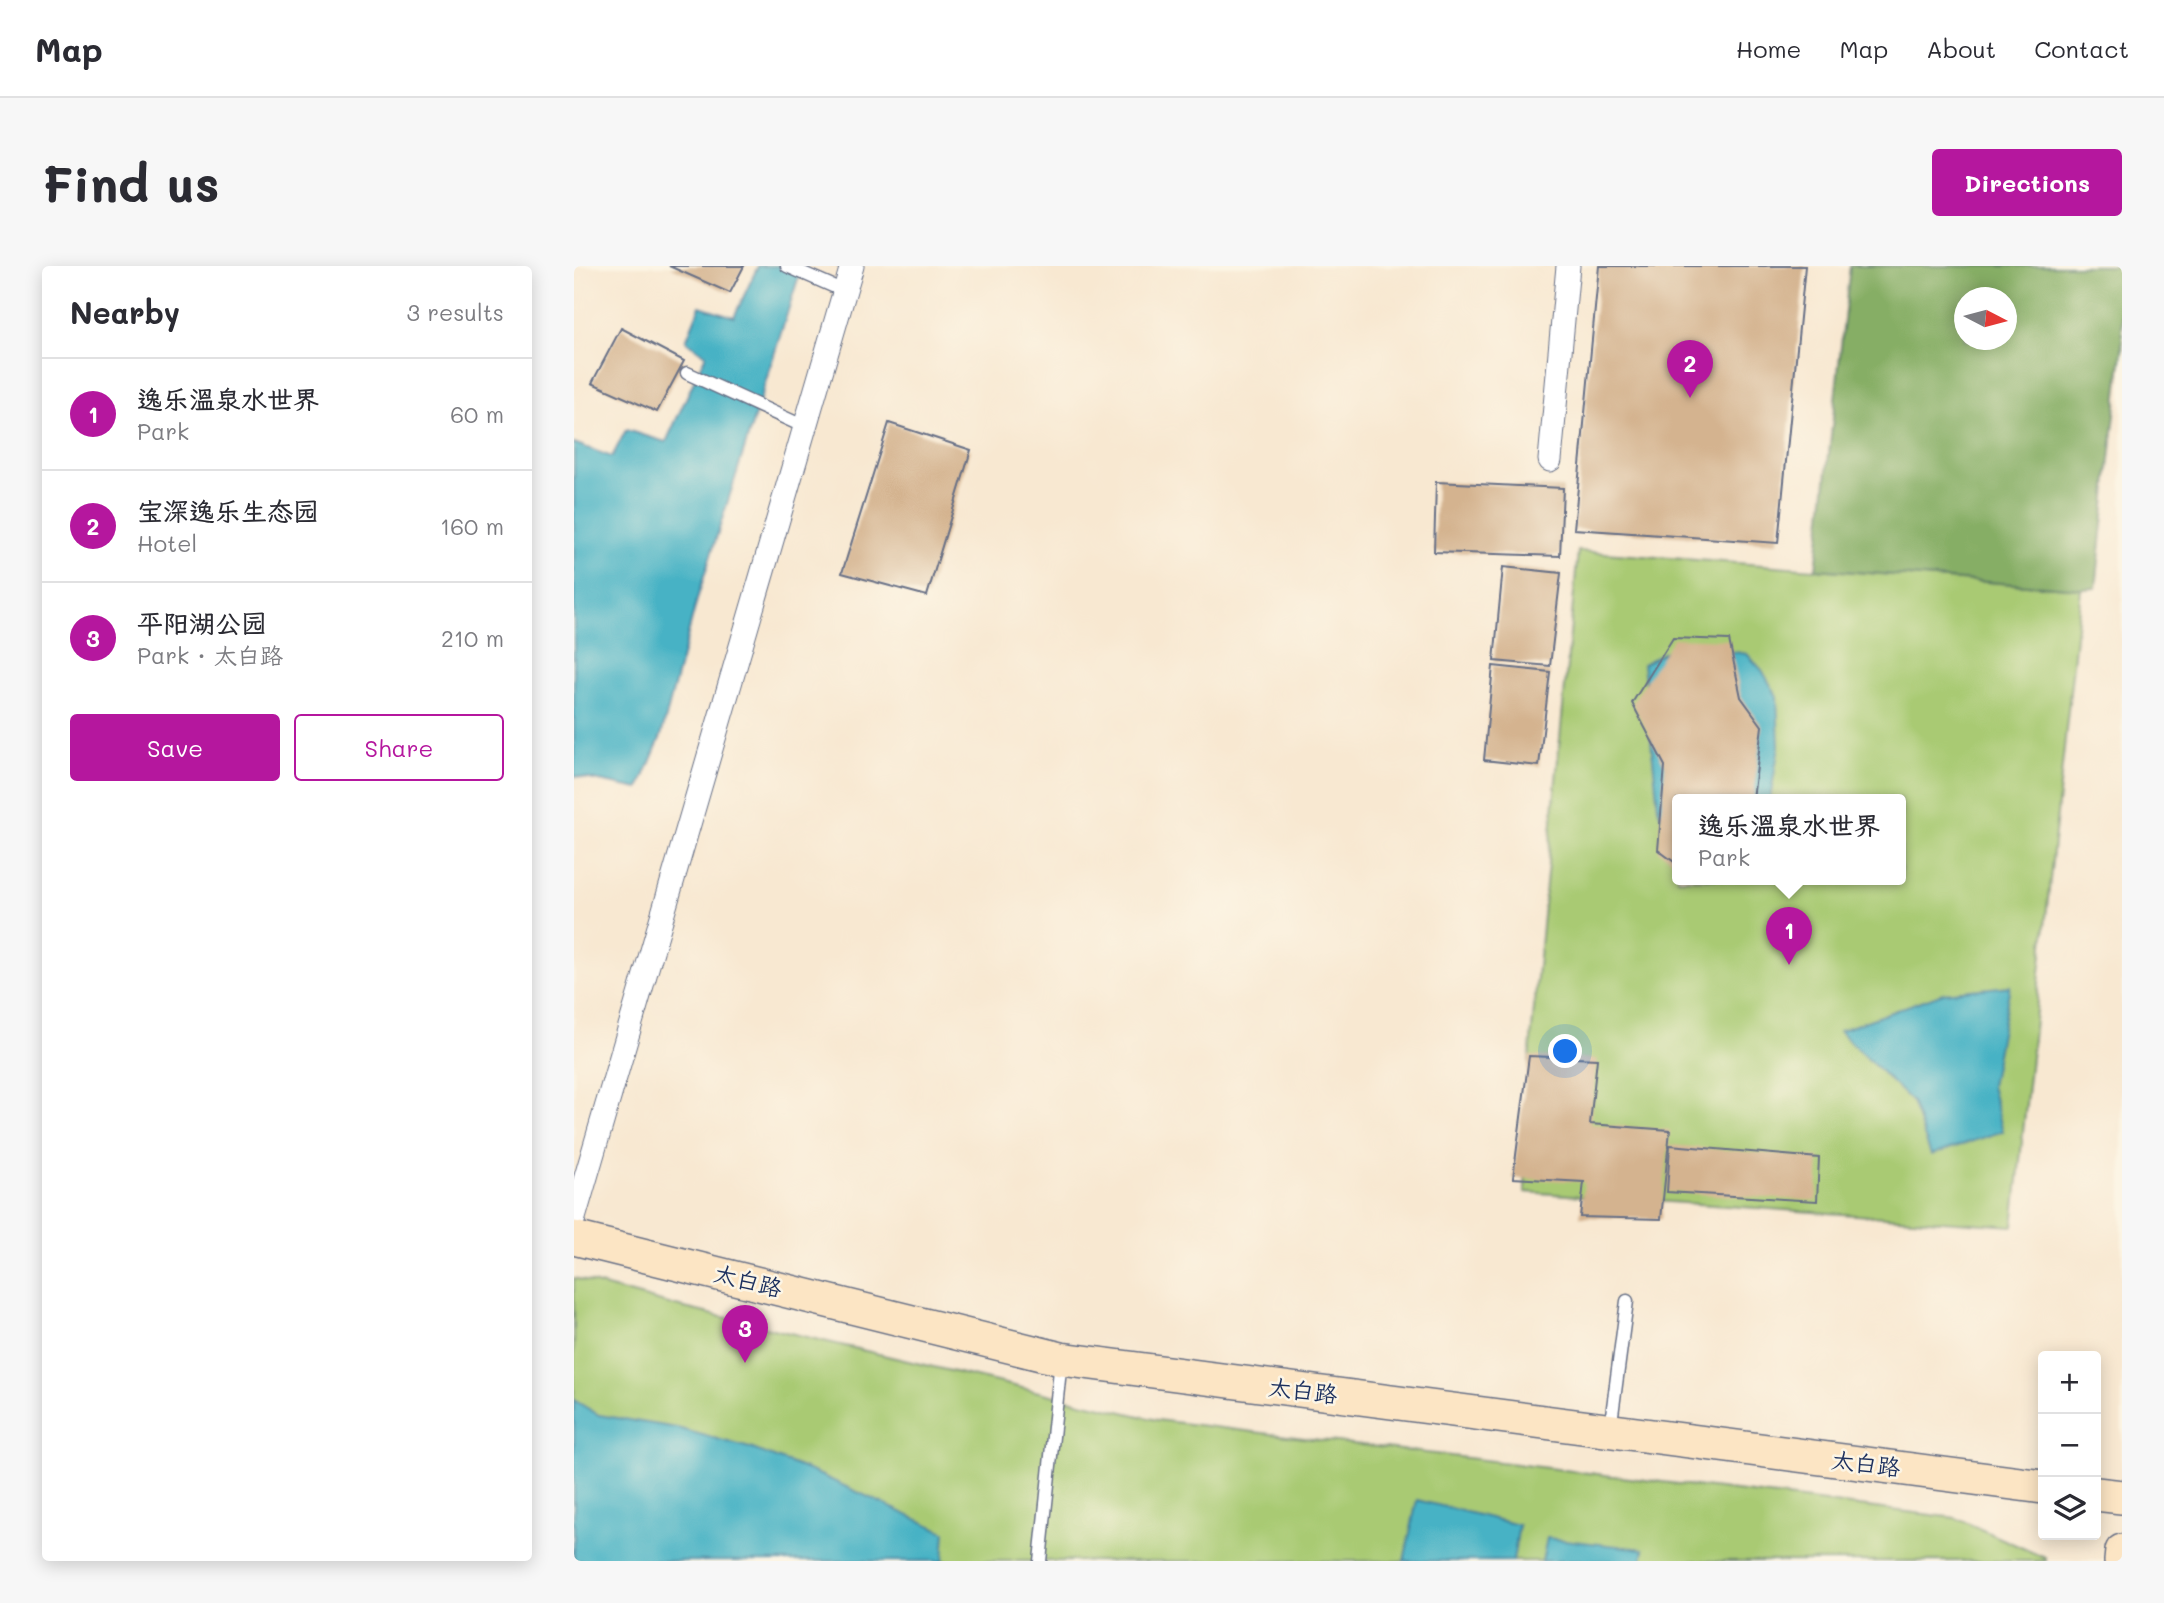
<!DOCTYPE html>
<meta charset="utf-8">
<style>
:root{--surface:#fff;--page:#f7f7f7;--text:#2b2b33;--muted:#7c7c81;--line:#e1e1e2;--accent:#b5179e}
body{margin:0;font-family:Mali,"LXGW WenKai TC",sans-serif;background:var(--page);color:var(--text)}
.controls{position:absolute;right:21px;bottom:21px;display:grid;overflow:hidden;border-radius:7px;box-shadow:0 4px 18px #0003}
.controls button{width:63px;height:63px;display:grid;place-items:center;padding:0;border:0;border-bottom:2px solid var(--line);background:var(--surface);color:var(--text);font:35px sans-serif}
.compass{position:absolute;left:1380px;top:21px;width:63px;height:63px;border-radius:50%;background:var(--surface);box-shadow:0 4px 18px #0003;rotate:96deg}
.you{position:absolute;left:992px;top:786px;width:24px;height:24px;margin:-18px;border:5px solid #fff;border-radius:50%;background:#1a73e8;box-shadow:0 0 0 10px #1a73e833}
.badge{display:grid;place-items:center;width:46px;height:46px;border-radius:50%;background:var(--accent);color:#fff;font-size:23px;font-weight:700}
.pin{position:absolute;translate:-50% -58px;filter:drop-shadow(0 2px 4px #0008)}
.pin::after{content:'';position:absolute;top:37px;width:24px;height:21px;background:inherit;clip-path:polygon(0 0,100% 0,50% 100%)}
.popup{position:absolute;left:1098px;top:528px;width:234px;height:91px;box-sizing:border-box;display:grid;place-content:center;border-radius:7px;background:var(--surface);filter:drop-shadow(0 2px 5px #0005);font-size:23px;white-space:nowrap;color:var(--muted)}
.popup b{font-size:26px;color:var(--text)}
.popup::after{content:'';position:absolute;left:50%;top:100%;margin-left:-14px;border:14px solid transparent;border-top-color:var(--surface)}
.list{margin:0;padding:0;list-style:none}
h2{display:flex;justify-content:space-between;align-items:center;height:91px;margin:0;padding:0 28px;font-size:30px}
h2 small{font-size:23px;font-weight:400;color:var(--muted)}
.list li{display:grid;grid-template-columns:46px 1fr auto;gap:21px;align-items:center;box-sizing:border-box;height:112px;padding:0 28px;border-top:2px solid var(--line)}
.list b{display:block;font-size:26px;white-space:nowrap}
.list p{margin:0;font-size:23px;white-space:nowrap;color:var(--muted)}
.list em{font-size:23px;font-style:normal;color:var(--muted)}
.actions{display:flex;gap:14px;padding:21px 28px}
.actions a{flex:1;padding:16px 0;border:2px solid var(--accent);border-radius:7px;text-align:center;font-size:24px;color:var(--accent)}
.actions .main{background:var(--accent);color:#fff}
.icon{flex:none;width:38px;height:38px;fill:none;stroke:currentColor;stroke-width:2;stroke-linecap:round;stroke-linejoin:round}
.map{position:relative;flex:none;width:1548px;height:1295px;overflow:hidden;border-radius:7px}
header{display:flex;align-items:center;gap:42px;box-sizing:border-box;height:98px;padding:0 35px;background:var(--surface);border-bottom:2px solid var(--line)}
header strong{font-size:33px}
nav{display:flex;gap:38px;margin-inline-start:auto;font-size:24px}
.intro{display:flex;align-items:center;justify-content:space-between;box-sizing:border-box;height:168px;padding:0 42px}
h1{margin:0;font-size:49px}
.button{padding:18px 32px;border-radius:7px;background:var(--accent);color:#fff;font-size:24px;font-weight:700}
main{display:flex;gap:42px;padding:0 42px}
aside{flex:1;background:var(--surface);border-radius:7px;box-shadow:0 4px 18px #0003}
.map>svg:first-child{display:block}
</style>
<header>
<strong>Map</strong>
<nav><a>Home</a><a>Map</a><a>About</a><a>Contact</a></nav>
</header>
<div class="intro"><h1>Find us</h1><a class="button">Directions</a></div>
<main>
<aside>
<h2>Nearby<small>3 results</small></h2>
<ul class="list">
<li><span class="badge">1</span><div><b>逸乐温泉水世界</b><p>Park</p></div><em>60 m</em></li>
<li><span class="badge">2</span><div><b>宝深逸乐生态园</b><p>Hotel</p></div><em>160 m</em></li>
<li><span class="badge">3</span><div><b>平阳湖公园</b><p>Park · 太白路</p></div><em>210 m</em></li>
</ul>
<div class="actions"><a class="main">Save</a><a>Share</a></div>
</aside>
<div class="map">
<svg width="1548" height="1295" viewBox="0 0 1548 1295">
<rect width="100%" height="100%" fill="#fcf5e5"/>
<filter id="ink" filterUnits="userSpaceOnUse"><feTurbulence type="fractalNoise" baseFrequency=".0143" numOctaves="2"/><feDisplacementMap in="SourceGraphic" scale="14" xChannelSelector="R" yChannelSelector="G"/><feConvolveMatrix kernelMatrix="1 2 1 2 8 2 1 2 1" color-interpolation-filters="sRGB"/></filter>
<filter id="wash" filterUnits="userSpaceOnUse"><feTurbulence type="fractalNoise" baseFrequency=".00686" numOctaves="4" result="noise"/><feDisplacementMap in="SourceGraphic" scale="28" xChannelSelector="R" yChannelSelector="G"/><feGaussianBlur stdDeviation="1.57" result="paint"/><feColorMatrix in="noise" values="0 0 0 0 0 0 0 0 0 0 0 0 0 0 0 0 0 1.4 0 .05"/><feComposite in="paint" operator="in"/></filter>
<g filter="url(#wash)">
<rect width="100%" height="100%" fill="#f8e8d1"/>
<g fill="#a9ca73" stroke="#627c68" stroke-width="2" fill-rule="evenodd">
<path d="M1004,285L1507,323L1439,960L951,926L955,795ZM1103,533H1327V613H1103Z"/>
<polygon points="0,1012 102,1040 583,1154 1382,1252 1471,1292 1472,1295 0,1295"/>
</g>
<path fill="#86ae65" stroke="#506e62" stroke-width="2" fill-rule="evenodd" d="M1276,0H1548V84L1522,322L1507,323L1242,303ZM1391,32H1433V74H1391Z"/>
<g fill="#47b2c5" stroke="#317092" stroke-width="2">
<polygon points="184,0 228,0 124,330 87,470 65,523 0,510 0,177 38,191 52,164 92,176 132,89 112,75 126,40 160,51"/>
<polygon points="1099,381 1136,382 1173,388 1188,404 1203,430 1205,480 1196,533 1103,533 1095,577 1084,541 1069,398"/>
<polygon points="1436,720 1417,820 1429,865 1357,889 1338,836 1265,765 1369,727"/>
<polygon points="0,1134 25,1149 103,1162 176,1182 242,1207 371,1266 369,1295 0,1295"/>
<polygon points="843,1234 945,1259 939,1295 830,1295"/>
<polygon points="973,1272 1070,1283 1068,1295 968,1295"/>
</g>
<g id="blocks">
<g fill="#d4b38f">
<polygon points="95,0 170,0 156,27"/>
<polygon points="1025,0 1231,0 1204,277 1000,263"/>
<polygon points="47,62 110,95 83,146 18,117"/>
<polygon points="315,157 397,184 353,330 268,307"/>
<polygon points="862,216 989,222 986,290 860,286"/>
<polygon points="929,301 987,307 976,400 920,395"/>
<polygon points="1099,372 1155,374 1167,431 1188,460 1179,533 1103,533 1103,598 1084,584 1091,500 1058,437"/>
<polygon points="919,400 976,406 965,500 910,494"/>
<polygon points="955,790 1023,793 1016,858 1096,864 1087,953 1006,951 1010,916 939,912"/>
<polygon points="1096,879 1245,892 1243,935 1093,926"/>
</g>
</g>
</g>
<g filter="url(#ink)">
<use href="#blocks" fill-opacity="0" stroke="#687086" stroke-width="2"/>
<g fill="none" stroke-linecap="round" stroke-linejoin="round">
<defs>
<g id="lane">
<polyline points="213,0 270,25"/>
<polyline points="113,107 231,161"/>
<polyline points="1036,1164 1053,1035"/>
<polyline points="466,1295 487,1094"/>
</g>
<g id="street">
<polyline points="976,194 994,0"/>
<polyline points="0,952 278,0"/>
</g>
<g id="secondary">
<polyline points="0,972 487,1093 1469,1221"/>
<polyline points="1522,1228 1548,1231"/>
<polyline points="1547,1295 1548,1285"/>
</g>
</defs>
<use href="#lane" stroke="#687086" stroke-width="15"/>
<use href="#street" stroke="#687086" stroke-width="25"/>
<use href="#secondary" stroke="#687086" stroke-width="36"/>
<use href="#lane" stroke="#fff" stroke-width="12"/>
<use href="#street" stroke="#fff" stroke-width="23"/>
<use href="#secondary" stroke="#fce5c4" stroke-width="33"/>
</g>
</g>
<g text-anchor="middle" stroke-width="5" stroke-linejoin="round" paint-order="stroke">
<g font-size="23" fill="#1b2f5e" stroke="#fcf5e5">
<text transform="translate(174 1015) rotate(14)" y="8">太白路</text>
<text transform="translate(729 1125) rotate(7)" y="8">太白路</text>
<text transform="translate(1292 1198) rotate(7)" y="8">太白路</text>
</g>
</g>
</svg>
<div class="controls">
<button>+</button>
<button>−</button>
<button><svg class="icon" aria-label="layers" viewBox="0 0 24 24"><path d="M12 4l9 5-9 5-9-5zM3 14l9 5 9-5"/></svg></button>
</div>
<svg class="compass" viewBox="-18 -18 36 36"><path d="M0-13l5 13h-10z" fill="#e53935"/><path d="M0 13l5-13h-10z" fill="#7c7c81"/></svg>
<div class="you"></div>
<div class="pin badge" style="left:1215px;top:699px">1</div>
<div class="popup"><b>逸乐温泉水世界</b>Park</div>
<div class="pin badge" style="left:1116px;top:132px">2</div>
<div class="pin badge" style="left:171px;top:1097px">3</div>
</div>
</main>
